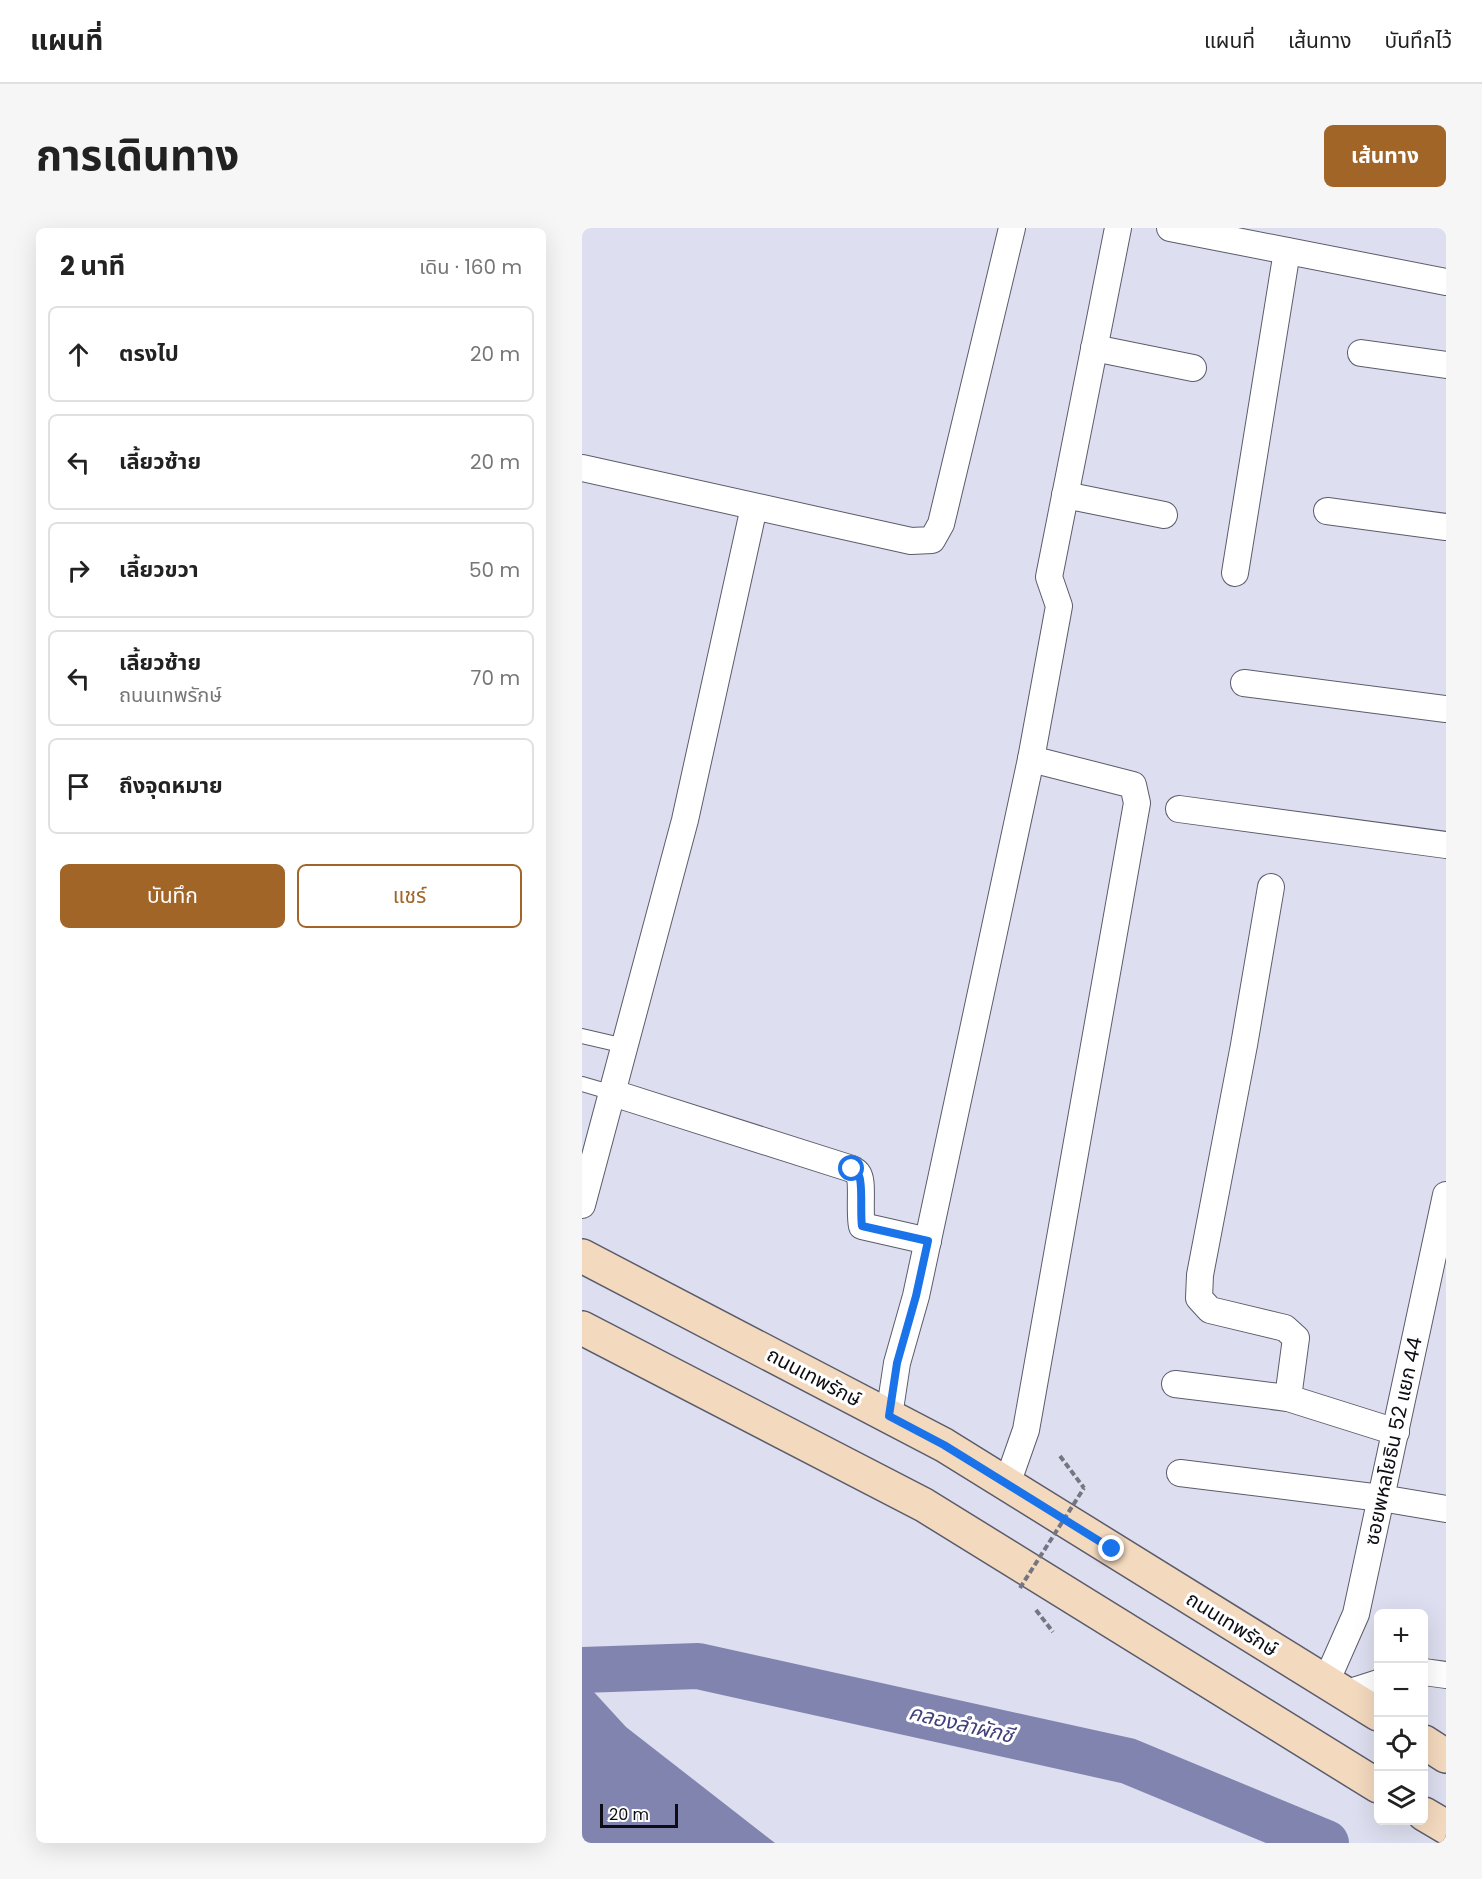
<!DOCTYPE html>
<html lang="th">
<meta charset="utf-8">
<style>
:root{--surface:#fff;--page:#f6f6f6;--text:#222;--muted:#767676;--line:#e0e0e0;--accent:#a16528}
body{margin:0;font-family:Poppins,"Noto Sans Thai",sans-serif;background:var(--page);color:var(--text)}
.controls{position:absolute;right:18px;bottom:18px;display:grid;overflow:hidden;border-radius:9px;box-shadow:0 6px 24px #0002}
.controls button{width:54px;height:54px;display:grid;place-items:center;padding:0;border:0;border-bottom:2px solid var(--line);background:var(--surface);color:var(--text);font:30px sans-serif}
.scale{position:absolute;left:18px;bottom:15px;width:78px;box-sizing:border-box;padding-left:6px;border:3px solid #0d0d13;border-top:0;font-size:16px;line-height:21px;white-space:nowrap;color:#0d0d13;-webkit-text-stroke:4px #fff;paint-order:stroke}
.stop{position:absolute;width:18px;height:18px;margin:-14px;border:4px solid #1a73e8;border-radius:50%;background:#fff}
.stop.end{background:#1a73e8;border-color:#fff;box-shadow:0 2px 6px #0008}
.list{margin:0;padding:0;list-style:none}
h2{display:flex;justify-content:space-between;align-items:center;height:78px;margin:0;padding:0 24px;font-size:26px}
h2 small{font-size:20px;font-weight:400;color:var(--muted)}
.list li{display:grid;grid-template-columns:39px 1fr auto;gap:18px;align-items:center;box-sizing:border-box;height:96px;margin:0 12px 12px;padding:0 12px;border:2px solid var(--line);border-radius:9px}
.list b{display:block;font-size:22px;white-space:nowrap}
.list p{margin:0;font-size:20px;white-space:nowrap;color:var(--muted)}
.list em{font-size:20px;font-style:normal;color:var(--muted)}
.actions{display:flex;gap:12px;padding:18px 24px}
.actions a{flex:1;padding:14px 0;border:2px solid var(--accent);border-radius:9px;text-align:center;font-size:21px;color:var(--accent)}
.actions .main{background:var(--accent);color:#fff}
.icon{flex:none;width:33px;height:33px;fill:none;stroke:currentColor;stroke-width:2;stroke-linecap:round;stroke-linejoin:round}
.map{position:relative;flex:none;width:864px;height:1615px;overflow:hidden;border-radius:9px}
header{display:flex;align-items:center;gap:36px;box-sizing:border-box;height:84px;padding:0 30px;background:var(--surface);border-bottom:2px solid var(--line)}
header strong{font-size:28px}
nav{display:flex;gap:33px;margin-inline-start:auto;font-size:21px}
.intro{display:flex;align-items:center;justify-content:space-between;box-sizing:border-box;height:144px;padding:0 36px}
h1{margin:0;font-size:42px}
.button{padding:15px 27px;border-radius:9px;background:var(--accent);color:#fff;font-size:21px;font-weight:700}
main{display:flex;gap:36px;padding:0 36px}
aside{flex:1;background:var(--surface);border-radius:9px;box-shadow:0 6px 24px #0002}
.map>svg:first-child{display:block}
</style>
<header>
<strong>แผนที่</strong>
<nav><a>แผนที่</a><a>เส้นทาง</a><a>บันทึกไว้</a></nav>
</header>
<div class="intro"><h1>การเดินทาง</h1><a class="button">เส้นทาง</a></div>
<main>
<aside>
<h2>2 นาที<small>เดิน · 160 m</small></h2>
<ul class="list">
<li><svg class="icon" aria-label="ahead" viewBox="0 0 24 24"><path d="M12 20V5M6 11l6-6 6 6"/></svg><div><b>ตรงไป</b></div><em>20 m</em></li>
<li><svg class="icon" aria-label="left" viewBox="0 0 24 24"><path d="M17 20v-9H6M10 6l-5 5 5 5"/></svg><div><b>เลี้ยวซ้าย</b></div><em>20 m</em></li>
<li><svg class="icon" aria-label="right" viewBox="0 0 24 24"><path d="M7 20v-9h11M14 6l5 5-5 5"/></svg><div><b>เลี้ยวขวา</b></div><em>50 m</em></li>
<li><svg class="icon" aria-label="left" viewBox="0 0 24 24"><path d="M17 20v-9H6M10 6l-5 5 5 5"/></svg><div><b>เลี้ยวซ้าย</b><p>ถนนเทพรักษ์</p></div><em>70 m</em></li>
<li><svg class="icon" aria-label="arrive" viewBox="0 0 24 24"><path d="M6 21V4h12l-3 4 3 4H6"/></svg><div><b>ถึงจุดหมาย</b></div></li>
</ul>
<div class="actions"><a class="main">บันทึก</a><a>แชร์</a></div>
</aside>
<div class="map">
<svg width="864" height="1615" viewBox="0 0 864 1615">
<rect width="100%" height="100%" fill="#dddff0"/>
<polygon fill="#8284b0" points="0,1451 44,1499 193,1615 0,1615"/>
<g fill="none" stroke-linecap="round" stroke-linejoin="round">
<polyline stroke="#8284b0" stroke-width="46" points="0,1442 116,1438 546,1533 744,1615"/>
<defs>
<g id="service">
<polyline points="0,808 43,818"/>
<polyline points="0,856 31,865"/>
</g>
<g id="minor">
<polyline points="588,0 864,54"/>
<polyline points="512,120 611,140"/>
<polyline points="779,125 864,137"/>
<polyline points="0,240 329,313 350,312 359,296 430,0"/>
<polyline points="483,267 582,287"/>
<polyline points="745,283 864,299"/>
<polyline points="653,345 705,23"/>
<polyline points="662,455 864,481"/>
<polyline points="597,581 864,617"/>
<polyline points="689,659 662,817 618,1047 617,1070 628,1082 703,1100 714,1110 706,1170 814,1204"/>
<path d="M31,865L270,941C273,943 276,944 277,948C281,956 277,985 280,998L346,1013"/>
<polyline points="0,977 103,592 172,279"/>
<polyline points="593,1156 706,1170"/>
<polyline points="307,1188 315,1135 334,1068 449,531 477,378 467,349 536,0"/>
<polyline points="598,1245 799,1270 864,1281"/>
<polyline points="425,1256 444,1202 555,575 551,557 449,531"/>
<polyline points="842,1444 864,1447"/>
<polyline points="744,1454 774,1386 864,967"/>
<polyline points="762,1466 796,1455"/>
</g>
<g id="secondary">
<polyline points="0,1028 362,1217 796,1486"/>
<polyline points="0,1100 342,1277 796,1558"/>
<polyline points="842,1514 864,1528"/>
<polyline points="842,1586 864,1599"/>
</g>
</defs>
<use href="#service" stroke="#5b5c6b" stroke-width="16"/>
<use href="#minor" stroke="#5b5c6b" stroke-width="28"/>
<use href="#secondary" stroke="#5b5c6b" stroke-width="36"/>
<g stroke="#757682" stroke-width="4" stroke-dasharray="6 3" stroke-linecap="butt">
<polyline points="478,1228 502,1260"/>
<polyline points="454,1382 471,1404"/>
</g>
<use href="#service" stroke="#fff" stroke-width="14"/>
<use href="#minor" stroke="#fff" stroke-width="26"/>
<use href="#secondary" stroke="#f3d9be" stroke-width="33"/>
<polyline stroke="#757682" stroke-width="4" stroke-dasharray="6 3" stroke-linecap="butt" points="438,1360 502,1260"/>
</g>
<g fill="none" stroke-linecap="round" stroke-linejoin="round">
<path stroke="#1a73e8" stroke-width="8" d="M270,941C273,943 276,944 277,948C281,955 278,986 280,998L346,1013L334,1068L315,1135L307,1188L362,1217L530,1321"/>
</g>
<g text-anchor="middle" stroke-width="6" stroke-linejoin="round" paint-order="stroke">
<g font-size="20" fill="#0d0d13" stroke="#fff">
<text transform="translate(232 1149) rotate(28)" y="7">ถนนเทพรักษ์</text>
<text transform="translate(811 1213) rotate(-78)" y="7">ซอยพหลโยธิน 52 แยก 44</text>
<text transform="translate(650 1396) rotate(32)" y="7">ถนนเทพรักษ์</text>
</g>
<g font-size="21" font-style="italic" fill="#42407b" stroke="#fff">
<text transform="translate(379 1496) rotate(13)" y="7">คลองลำผักชี</text>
</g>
</g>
</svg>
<div class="controls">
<button>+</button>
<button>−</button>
<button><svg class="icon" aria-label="locate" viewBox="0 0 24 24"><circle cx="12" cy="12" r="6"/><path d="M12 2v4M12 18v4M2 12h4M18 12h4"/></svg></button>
<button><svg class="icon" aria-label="layers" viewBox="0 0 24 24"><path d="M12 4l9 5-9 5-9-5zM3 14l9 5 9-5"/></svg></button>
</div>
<div class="scale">20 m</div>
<div class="stop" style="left:270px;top:941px"></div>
<div class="stop end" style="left:530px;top:1321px"></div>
</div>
</main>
